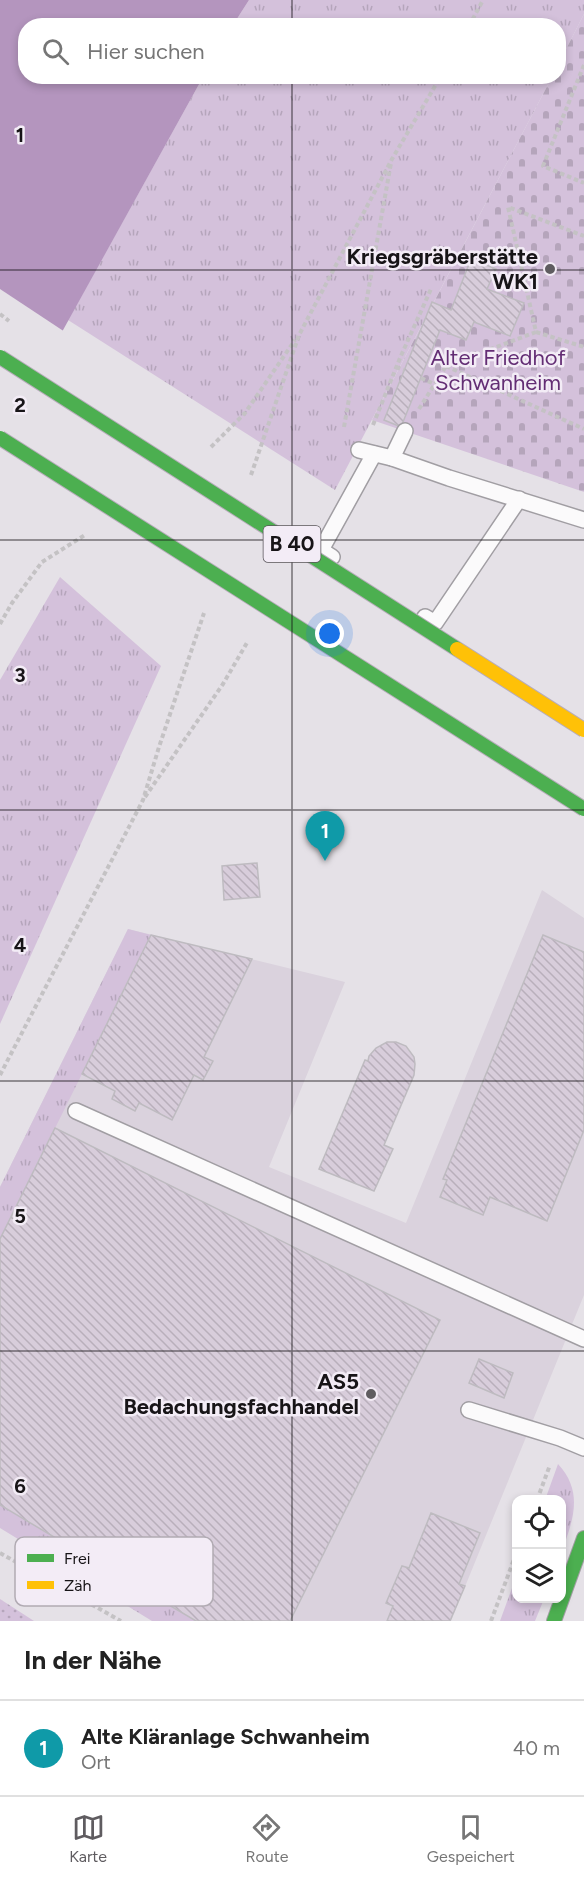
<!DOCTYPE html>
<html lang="de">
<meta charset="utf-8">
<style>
:root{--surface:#fff;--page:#f2f2f2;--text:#222;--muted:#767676;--line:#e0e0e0;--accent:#5f5c60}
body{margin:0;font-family:Figtree,sans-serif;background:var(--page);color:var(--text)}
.controls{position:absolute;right:18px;bottom:18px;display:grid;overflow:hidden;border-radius:12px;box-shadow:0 3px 9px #0003}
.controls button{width:54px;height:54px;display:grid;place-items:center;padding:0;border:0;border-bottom:2px solid var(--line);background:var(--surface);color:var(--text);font:30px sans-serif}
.you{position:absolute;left:330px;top:634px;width:21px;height:21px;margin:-15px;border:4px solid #fff;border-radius:50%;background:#1a73e8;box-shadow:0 0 0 9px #1a73e833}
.badge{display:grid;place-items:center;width:39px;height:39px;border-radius:50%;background:var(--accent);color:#fff;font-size:20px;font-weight:700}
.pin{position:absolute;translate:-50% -50px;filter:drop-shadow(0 2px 3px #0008)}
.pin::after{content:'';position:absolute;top:32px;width:21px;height:18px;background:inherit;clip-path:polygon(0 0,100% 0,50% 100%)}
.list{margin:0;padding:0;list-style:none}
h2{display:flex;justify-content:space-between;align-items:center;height:78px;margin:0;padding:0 24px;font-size:26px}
h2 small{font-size:20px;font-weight:400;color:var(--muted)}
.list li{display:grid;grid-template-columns:39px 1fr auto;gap:18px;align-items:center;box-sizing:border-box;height:96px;padding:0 24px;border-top:2px solid var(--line)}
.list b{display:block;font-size:22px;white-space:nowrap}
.list p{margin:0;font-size:20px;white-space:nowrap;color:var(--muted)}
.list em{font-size:20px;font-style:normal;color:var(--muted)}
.icon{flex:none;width:33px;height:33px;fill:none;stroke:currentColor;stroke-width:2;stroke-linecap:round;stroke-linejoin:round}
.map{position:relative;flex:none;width:584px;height:1621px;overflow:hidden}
.search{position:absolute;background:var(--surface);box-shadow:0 3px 9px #0003;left:18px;right:18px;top:18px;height:66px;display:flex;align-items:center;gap:15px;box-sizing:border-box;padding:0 21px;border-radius:24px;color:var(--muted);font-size:22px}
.sheet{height:174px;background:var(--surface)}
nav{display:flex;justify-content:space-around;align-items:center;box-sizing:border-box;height:84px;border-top:2px solid var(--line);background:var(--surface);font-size:16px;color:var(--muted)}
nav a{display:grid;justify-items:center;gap:3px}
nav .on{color:var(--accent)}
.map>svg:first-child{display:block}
</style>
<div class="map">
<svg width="584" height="1621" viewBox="0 0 584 1621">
<defs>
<pattern id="grass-tufts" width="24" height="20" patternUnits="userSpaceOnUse" patternTransform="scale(1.5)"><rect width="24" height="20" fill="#d4c1db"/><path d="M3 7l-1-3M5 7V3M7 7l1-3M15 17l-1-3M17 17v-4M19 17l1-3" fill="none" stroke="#b5a5bb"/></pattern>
<pattern id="cemetery-stones" width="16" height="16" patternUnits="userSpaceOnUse" patternTransform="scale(1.5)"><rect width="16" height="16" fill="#d4c1db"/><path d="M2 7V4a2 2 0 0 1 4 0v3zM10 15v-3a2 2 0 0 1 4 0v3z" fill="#b5a5bb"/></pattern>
<pattern id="park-dots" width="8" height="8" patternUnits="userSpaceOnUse" patternTransform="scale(1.5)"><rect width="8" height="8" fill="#d4c1db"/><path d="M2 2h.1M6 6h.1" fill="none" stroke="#b5a5bb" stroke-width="1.8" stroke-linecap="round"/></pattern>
<pattern id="building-back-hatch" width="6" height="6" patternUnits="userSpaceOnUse" patternTransform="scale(1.5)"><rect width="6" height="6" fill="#d8cddb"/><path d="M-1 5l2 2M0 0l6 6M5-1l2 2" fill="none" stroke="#b9afbb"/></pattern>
</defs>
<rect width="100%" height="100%" fill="#e5e1e7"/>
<polygon fill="#dad2dd" points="542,890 584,918 584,1295 451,1621 159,1621 0,1526 0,1187 128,929 345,982 269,1167 406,1223"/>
<g fill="url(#grass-tufts)">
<polygon points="249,0 584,0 584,14 559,63 558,26 233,25"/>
<polygon points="203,77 552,77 335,490 68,320"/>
<polygon points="60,577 161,666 0,1024 0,680"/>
<polygon points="128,929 151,935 0,1239 0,1187"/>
<path d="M558,1464C584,1492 573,1520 562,1551V1500H545Z"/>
<polygon points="0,1505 196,1621 152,1621 0,1528"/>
<polygon points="516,1577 516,1598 544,1599 535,1621 500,1621"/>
</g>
<polygon fill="url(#cemetery-stones)" points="584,14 584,492 372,420 552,77 558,76 559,63"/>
<polygon fill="url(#park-dots)" points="0,1599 34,1621 0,1621"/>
<polygon fill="#b495be" points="0,0 249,0 233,25 26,26 26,76 203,77 0,444"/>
<polygon fill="#e5e1e7" points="0,289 65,332 3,446 0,447"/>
<g fill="url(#building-back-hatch)" stroke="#bebbc0" stroke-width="1.5">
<polygon points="471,259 496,269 487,289 524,303 510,336 474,322 466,340 440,330 401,427 384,420 432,302 451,310"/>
<polygon points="257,863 260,897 224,900 222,866"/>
<polygon points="151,935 252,959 204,1057 213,1061 203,1080 194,1075 172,1120 139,1103 135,1111 112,1099 115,1091 82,1074"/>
<polygon points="543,935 584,952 584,1130 547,1221 490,1197 483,1215 440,1197 447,1180 443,1179"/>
<polygon points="387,1042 396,1042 406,1046 414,1057 415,1064 414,1075 384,1145 393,1149 374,1191 319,1169 365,1060 368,1061 369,1056 376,1048"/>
<polygon points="55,1128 440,1320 290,1621 196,1621 0,1505 0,1239"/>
<polygon points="479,1359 513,1373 504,1398 469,1383"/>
<polygon points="431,1513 480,1533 459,1584 465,1586 450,1621 387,1621 393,1606 386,1603 402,1566 409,1568"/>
</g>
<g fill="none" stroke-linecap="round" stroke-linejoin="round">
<defs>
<g id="lane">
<polyline points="359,450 392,458 449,478 584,520"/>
<polyline points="392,458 405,431"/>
<polyline points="332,557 321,550 374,454"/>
<polyline points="425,617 435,623 519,499"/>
<polyline points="76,1111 584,1339"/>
<polyline points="469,1410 560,1438 584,1448"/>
</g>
<polyline id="fast" points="554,1621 584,1538"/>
</defs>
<use href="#lane" stroke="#a19ea3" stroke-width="18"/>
<use href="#fast" stroke="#a19ea3" stroke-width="16"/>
<g stroke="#c4c2c4" stroke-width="4" stroke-dasharray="4.5 3" stroke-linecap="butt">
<polyline points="469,26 483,0"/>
<polyline points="584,65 543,166 584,183"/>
<polyline points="536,332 584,347"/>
<polyline points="446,366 584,429"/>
<polyline points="396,367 404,370"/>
<polyline points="421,378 434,384"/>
<polyline points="419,409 446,366 536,332 508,207 584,236"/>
<polyline points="373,425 400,358 431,289"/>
<polyline points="344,427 391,163"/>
<polyline points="211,447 245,413 295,340"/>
<polyline points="251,475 299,335 392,159 441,76"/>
<polyline points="0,624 12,603 42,562 85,535"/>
<polyline points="145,797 223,684 248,641"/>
<polyline points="0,1075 143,800 159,747 204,613"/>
<polyline points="537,1500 550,1465"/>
<polyline points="0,1553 121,1621"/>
<polyline points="491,1621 516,1554"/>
</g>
<use href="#lane" stroke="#fbfafb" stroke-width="15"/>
<use href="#fast" stroke="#4caf50" stroke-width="14"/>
<defs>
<g id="fast-bridge">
<polyline points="0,357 457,649"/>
<polyline points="0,438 584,809"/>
</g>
<polyline id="slow-bridge" points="457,649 584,730"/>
</defs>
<use href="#fast-bridge" stroke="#b7acba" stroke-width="16" stroke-linecap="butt"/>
<use href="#slow-bridge" stroke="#b7acba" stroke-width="16" stroke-linecap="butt"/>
<polyline stroke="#c4c2c4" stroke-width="4" stroke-dasharray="4.5 3" stroke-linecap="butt" points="0,314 9,321"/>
<use href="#fast-bridge" stroke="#4caf50" stroke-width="14"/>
<use href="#slow-bridge" stroke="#ffc107" stroke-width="14"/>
</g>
<path fill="none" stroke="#171417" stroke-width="1.5" stroke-opacity="0.55" d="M292,0V26M292,76V1621M0,270H584M0,540H584M0,810H584M0,1081H584M0,1351H584"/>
<g fill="#5f5c60" stroke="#f3ecf6" stroke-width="2">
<circle cx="550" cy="269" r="6"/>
<circle cx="371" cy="1394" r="6"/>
</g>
<g text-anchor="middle" stroke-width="5" stroke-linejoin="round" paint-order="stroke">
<rect fill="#f3ecf6" stroke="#59555a" stroke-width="1.5" x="263.5" y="526" width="57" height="36" rx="4.5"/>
<g font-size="21" font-weight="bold" fill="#171417">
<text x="292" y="551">B 40</text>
</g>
<g font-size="22" font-weight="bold" fill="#171417" stroke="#f3ecf6" text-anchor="end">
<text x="538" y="264">Kriegsgräberstätte<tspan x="538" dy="25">WK1</tspan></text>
<text x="359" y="1389">AS5<tspan x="359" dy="25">Bedachungsfachhandel</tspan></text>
</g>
<g font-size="22" fill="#632d74" stroke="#f3ecf6">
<text x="498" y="365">Alter Friedhof<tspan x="498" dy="25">Schwanheim</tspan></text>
</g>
</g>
<rect x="15" y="1537" width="198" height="69" rx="9" fill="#f3ecf6" stroke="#b1abb3" stroke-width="1.5"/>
<rect x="27" y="1554" width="27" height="8" fill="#4caf50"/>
<rect x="27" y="1581" width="27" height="8" fill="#ffc107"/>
<g font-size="16" fill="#171417">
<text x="64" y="1564">Frei</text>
<text x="64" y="1591">Zäh</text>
</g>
<g font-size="20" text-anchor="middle" font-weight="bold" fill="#171417" stroke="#f3ecf6" stroke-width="5" stroke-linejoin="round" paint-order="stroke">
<text x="20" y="142">1</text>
<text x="20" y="412">2</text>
<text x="20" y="682">3</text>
<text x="20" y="952">4</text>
<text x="20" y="1223">5</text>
<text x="20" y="1493">6</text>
</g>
</svg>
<div class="controls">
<button><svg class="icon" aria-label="locate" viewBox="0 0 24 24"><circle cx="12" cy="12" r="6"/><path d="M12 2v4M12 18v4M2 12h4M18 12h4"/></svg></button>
<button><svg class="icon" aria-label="layers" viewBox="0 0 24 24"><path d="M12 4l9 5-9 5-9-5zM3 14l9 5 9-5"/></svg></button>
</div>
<div class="you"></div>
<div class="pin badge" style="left:325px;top:861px;background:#0f9aa8">1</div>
<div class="search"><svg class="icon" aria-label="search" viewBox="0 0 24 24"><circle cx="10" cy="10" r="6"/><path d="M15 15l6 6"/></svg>Hier suchen</div>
</div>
<section class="sheet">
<h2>In der Nähe<small></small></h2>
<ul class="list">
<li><span class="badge" style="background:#0f9aa8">1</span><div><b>Alte Kläranlage Schwanheim</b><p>Ort</p></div><em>40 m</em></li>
</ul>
</section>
<nav>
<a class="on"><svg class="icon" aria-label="map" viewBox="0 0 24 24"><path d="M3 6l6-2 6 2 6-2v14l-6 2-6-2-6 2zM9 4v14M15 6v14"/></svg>Karte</a>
<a><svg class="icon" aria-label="directions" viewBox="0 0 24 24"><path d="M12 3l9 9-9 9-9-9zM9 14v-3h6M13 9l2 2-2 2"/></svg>Route</a>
<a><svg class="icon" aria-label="saved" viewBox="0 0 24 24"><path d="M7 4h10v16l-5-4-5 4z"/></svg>Gespeichert</a>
</nav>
